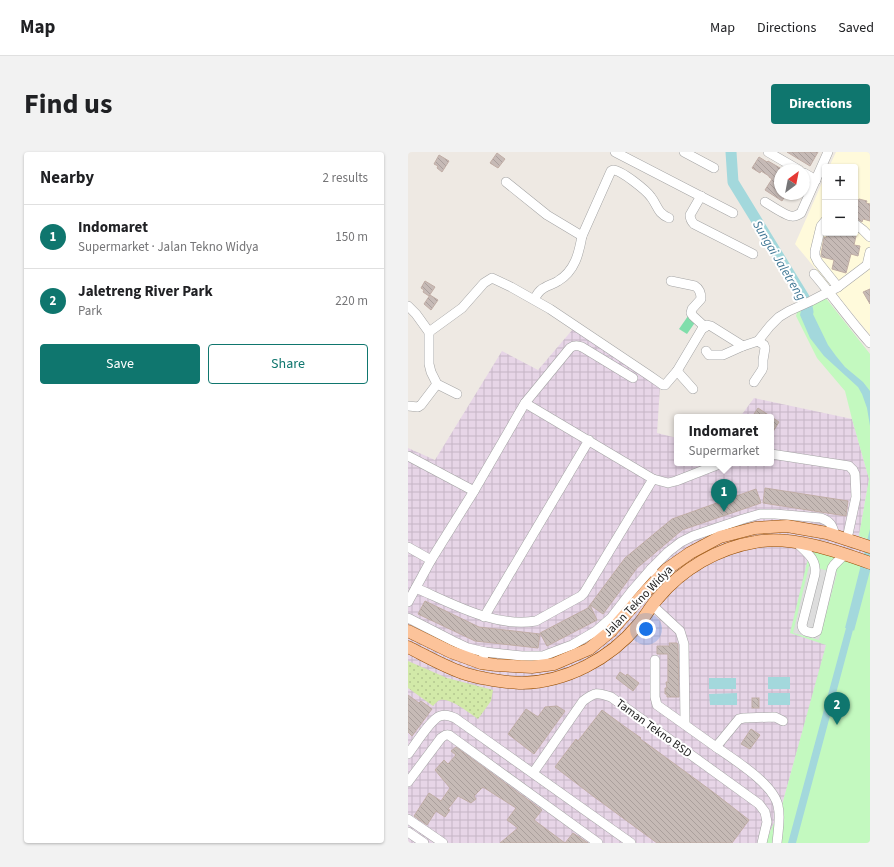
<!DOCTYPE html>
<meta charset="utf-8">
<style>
:root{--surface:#fff;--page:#f2f2f2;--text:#202124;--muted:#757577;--line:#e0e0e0;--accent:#0f766e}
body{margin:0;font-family:"Source Sans 3",sans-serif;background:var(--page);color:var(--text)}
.controls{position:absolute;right:12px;top:12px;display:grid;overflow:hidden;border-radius:4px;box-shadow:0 1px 3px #0004}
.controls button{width:36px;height:36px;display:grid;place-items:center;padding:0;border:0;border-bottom:1px solid var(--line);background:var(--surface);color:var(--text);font:20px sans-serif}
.compass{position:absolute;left:366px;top:12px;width:36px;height:36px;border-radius:50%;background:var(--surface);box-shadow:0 1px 3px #0004;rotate:32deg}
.you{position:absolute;left:238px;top:477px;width:14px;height:14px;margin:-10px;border:3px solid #fff;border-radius:50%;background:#1a73e8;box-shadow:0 0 0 6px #1a73e833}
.badge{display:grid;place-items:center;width:26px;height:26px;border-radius:50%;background:var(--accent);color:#fff;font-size:13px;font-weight:700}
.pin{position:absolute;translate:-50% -33px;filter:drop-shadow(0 1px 2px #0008)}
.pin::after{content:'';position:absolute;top:21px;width:14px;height:12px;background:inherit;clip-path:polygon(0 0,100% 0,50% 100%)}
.popup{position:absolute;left:266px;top:262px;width:100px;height:52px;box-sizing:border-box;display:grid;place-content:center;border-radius:4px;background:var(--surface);filter:drop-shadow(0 1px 3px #0005);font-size:13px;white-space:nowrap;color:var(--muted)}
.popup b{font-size:15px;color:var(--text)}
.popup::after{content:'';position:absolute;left:50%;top:100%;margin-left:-8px;border:8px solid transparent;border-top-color:var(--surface)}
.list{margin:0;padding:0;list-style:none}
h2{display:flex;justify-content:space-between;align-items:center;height:52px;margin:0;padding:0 16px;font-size:17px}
h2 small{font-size:13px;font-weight:400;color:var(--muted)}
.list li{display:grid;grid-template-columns:26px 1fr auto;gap:12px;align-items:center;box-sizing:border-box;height:64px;padding:0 16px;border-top:1px solid var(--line)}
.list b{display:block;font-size:15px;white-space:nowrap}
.list p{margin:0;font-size:13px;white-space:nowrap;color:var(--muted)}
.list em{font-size:13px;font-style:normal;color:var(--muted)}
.actions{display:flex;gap:8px;padding:12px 16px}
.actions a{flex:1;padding:9px 0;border:1px solid var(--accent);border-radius:4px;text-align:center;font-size:14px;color:var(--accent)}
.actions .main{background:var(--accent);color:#fff}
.map{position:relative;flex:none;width:462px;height:691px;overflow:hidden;border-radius:4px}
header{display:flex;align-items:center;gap:24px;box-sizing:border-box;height:56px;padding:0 20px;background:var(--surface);border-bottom:1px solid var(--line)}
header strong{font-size:19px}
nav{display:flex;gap:22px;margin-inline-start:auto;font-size:14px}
.intro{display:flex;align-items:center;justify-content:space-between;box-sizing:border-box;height:96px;padding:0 24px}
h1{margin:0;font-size:28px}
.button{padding:10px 18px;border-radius:4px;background:var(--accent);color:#fff;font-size:14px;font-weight:700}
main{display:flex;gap:24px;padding:0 24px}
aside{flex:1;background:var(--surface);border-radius:4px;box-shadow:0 1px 3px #0004}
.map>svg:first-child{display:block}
</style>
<header>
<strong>Map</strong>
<nav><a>Map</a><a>Directions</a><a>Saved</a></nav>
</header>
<div class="intro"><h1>Find us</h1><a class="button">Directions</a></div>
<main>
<aside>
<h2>Nearby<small>2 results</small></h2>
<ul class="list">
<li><span class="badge">1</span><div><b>Indomaret</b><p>Supermarket · Jalan Tekno Widya</p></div><em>150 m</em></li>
<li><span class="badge">2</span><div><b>Jaletreng River Park</b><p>Park</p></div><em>220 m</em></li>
</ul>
<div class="actions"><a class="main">Save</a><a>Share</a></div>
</aside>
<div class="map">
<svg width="462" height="691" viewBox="0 0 462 691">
<defs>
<pattern id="industrial-grid" width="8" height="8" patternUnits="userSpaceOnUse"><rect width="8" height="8" fill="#e7d5e7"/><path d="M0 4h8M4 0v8" fill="none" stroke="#c6b6c6"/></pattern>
<pattern id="grass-dots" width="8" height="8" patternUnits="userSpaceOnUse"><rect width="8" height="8" fill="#d2e9a8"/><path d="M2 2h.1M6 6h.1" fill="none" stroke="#b4c790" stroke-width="1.8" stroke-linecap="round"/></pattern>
<pattern id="building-back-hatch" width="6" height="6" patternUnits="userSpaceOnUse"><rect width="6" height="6" fill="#c6bab6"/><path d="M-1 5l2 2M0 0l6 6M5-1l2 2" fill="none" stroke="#aa9f9c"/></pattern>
</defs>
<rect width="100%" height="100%" fill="#eee9e3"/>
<polygon fill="url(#industrial-grid)" points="165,177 252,234 249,281 269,286 269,311 363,311 363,265 332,265 346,246 444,267 461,327 451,384 462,388 419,492 374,653 357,691 0,691 0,296 27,308 94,199 130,218"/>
<polygon fill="#fffadb" points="428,0 462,0 462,183 387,92 417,24 417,81 447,81 447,15 421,15"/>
<path fill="url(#grass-dots)" d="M0,509L39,526L85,538L83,549L70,567C61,561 43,546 32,548C29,549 27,552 25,554L0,536Z"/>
<g fill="#c3f9bf">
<polygon points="417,145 462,202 462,388 451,384 461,327 444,267 437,239 409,206 388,164 390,157"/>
<polygon points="402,398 438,408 462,417 462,691 357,691 374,653 418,493 382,481"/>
</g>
<polygon fill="#80deab" points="280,164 288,169 279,182 271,177"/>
<polygon fill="#ddd" points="401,414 429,421 411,488 385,481"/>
<g fill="#a3d8dc">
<polygon points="401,148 404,159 404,160 420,193 428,204 437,215 455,230 462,239 462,274 459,256 454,242 450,235 416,204 402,186 392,163 395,150"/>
<polygon points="462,377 462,419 446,479 445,478 388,691 380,691 438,476 437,476"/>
<rect x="360" y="525" width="22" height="12"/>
<rect x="301" y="526" width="27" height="11"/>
<polygon points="329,541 329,553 302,553 301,542"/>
<rect x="360" y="541" width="22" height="12"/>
</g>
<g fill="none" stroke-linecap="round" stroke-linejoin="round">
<polyline stroke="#a3d8dc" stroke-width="11" points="323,0 325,30 398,149 400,160"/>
</g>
<g fill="url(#building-back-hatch)" stroke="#c0ada5">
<polygon points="379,0 410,0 402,14"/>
<polygon points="89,1 97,7 90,16 82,11"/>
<polygon points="31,3 41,9 34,20 29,16 30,14 26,12"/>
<polygon points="351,5 359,10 360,9 372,16 372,42 378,42 374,49 357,38 364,27 361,25 361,24 353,19 352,21 344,16"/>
<polygon points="451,47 459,49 458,51 462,52 462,69 455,67 454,70 447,66 447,48 450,49"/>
<polygon points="419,81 438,81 448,84 446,93 452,94 450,104 443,102 438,121 424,117 426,108 414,105 413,103 416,85 418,86"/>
<polygon points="17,129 27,135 21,144 15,140 16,138 13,136"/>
<polygon points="462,137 462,152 455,140"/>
<polygon points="22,143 30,148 23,158 16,152"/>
<polygon points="350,256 371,270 363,283 363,265 344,265"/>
<polygon points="357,336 440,349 438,364 355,351"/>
<polygon points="348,337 353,351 274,378 229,416 195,462 182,453 217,406 264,367"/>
<polygon points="17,449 71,475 132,482 130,496 67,489 10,462"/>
<polygon points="182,453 189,468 139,494 132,481 180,456"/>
<polygon points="261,491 269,491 270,493 271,545 259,545 259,542 257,542 257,536 259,536 258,530 260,530 260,502 249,502 249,494 262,494"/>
<polygon points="212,520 218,524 219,522 231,531 225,539 208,526"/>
<polygon points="0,543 11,551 13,549 24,557 4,584 0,580"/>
<rect x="344" y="546" width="7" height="10"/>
<polygon points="149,554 157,559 126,602 100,582 118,557 130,565 137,555"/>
<polygon points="194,558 220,577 233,586 232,587 238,591 305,640 341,668 324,691 249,691 185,644 147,615 168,587 170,589"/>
<polygon points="343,577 352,583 342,597 333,592"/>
<polygon points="48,595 134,658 126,668 157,691 165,681 180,691 92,691 110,676 99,668 108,656 75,635 66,644 68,647 63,651 50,644 40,657 42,658 37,665 28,659 19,673 6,664 21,641 33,649 42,636 27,618 36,608 40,612 48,603 43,599"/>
</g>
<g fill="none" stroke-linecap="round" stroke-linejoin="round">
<defs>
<g id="minor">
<polyline points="207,0 325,61"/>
<polyline points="276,0 306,16"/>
<polyline points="360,0 391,18"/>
<polyline points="396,21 408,28"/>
<path d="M98,30L139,63L174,84L203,19L205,18C213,18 238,38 243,45C250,54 249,61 261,66"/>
<path d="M293,44L282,63C282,67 283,69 286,72L345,102"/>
<path d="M357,50C362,53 378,64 383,64C387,65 390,63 393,61L420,0"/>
<polyline points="417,69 413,74 407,99 407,104 410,110 430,135"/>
<polyline points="447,72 455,78 462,85"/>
<path d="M406,122C425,144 442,169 462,191"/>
<path d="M126,147C129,143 131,138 136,136C140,133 146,132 150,129C167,119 171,101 174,84"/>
<polyline points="0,154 8,162 21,180 21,212 23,220 29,232 49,242"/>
<polyline points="297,175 299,173 303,174 335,194 350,189 362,174 371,165 381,159 403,149 430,135 459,113 462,100"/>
<path d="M21,180L54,156L76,131L84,126L103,135L142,157L242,224L255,233H257L269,219L294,177L297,175L285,164L283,161L284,157L293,147C293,141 292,137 287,134L263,129"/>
<polyline points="298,199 301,203 315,203 335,194"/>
<polyline points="269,219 285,237"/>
<polyline points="346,230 354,218 355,215 355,208 357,196 356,193 350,189"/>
<polyline points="117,251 245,327 260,331 268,329 314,311"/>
<polyline points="0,254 10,255 13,253 29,232"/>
<polyline points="363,302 441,314 445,318 447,322 448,345 439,387"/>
<polyline points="0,304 66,339"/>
<path d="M389,391C399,401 409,407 407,422L394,473C395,480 400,480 405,481L409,479L424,416L426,413L437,402"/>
<polyline points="0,395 23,408"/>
<path d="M243,417L260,400L273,390L285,384L335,367L352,362H367L413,366C423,370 424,373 427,383"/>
<path d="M8,436C45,452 87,476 128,469L173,444L176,441L245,327"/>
<path d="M0,450L23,408L66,339L117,251L162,196C166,193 169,193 174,195L225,226"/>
<polyline points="244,453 272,479 276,492 277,572"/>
<polyline points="76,465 181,288"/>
<polyline points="0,466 45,489 60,496 77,500 75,506"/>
<polyline points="77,500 114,504 135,504 164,493 188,479 203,466 223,440 243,417 250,426"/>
<polyline points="247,508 247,545 249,553 308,595 331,567 336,566 367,565 375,569"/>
<path d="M308,595C325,607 366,632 370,654C373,665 370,679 369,691"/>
<path d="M0,602C7,593 23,567 32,564C38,562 42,564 47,566L223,691"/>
<path d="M125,621L175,549C187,540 189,540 203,545L351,652L357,660L359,670L354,691"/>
<path d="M0,630L33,586C36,584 37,582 41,583L190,691"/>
<polyline points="0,667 35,691"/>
<polyline points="0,680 16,691"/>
</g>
<g id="major">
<polyline points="0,479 43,500 73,511 88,513 124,515 146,512 181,497 203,479 238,439 259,417 282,401 312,385 347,376 379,374 419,381 462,395"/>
<path d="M0,495C18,504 35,514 55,521C69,526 84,528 99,530C104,530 109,531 114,531C158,530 202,507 230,473C237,465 242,455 250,446C274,417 310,396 347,390C382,383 429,399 462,411"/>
</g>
</defs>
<use href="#minor" stroke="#a4a4a4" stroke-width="10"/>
<use href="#major" stroke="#964d00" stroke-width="13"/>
<use href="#minor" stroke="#fff" stroke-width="9"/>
<use href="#major" stroke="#fcc39a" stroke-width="12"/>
</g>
<g text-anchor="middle" stroke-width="4" stroke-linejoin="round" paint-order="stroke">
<g font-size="12" fill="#1d1d1d" stroke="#fff">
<text transform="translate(230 449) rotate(-46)" y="4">Jalan Tekno Widya</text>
<text transform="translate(246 576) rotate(36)" y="4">Taman Tekno BSD</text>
</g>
<g font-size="13" font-style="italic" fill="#417895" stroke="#fff">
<text transform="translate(372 108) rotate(59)" y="5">Sungai Jaletreng</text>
</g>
</g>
</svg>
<div class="controls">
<button>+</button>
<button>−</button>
</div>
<svg class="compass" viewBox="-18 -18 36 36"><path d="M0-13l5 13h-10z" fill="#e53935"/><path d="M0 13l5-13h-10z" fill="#757577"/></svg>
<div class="you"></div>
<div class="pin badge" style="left:316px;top:360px">1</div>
<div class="popup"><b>Indomaret</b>Supermarket</div>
<div class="pin badge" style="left:429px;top:573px">2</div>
</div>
</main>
